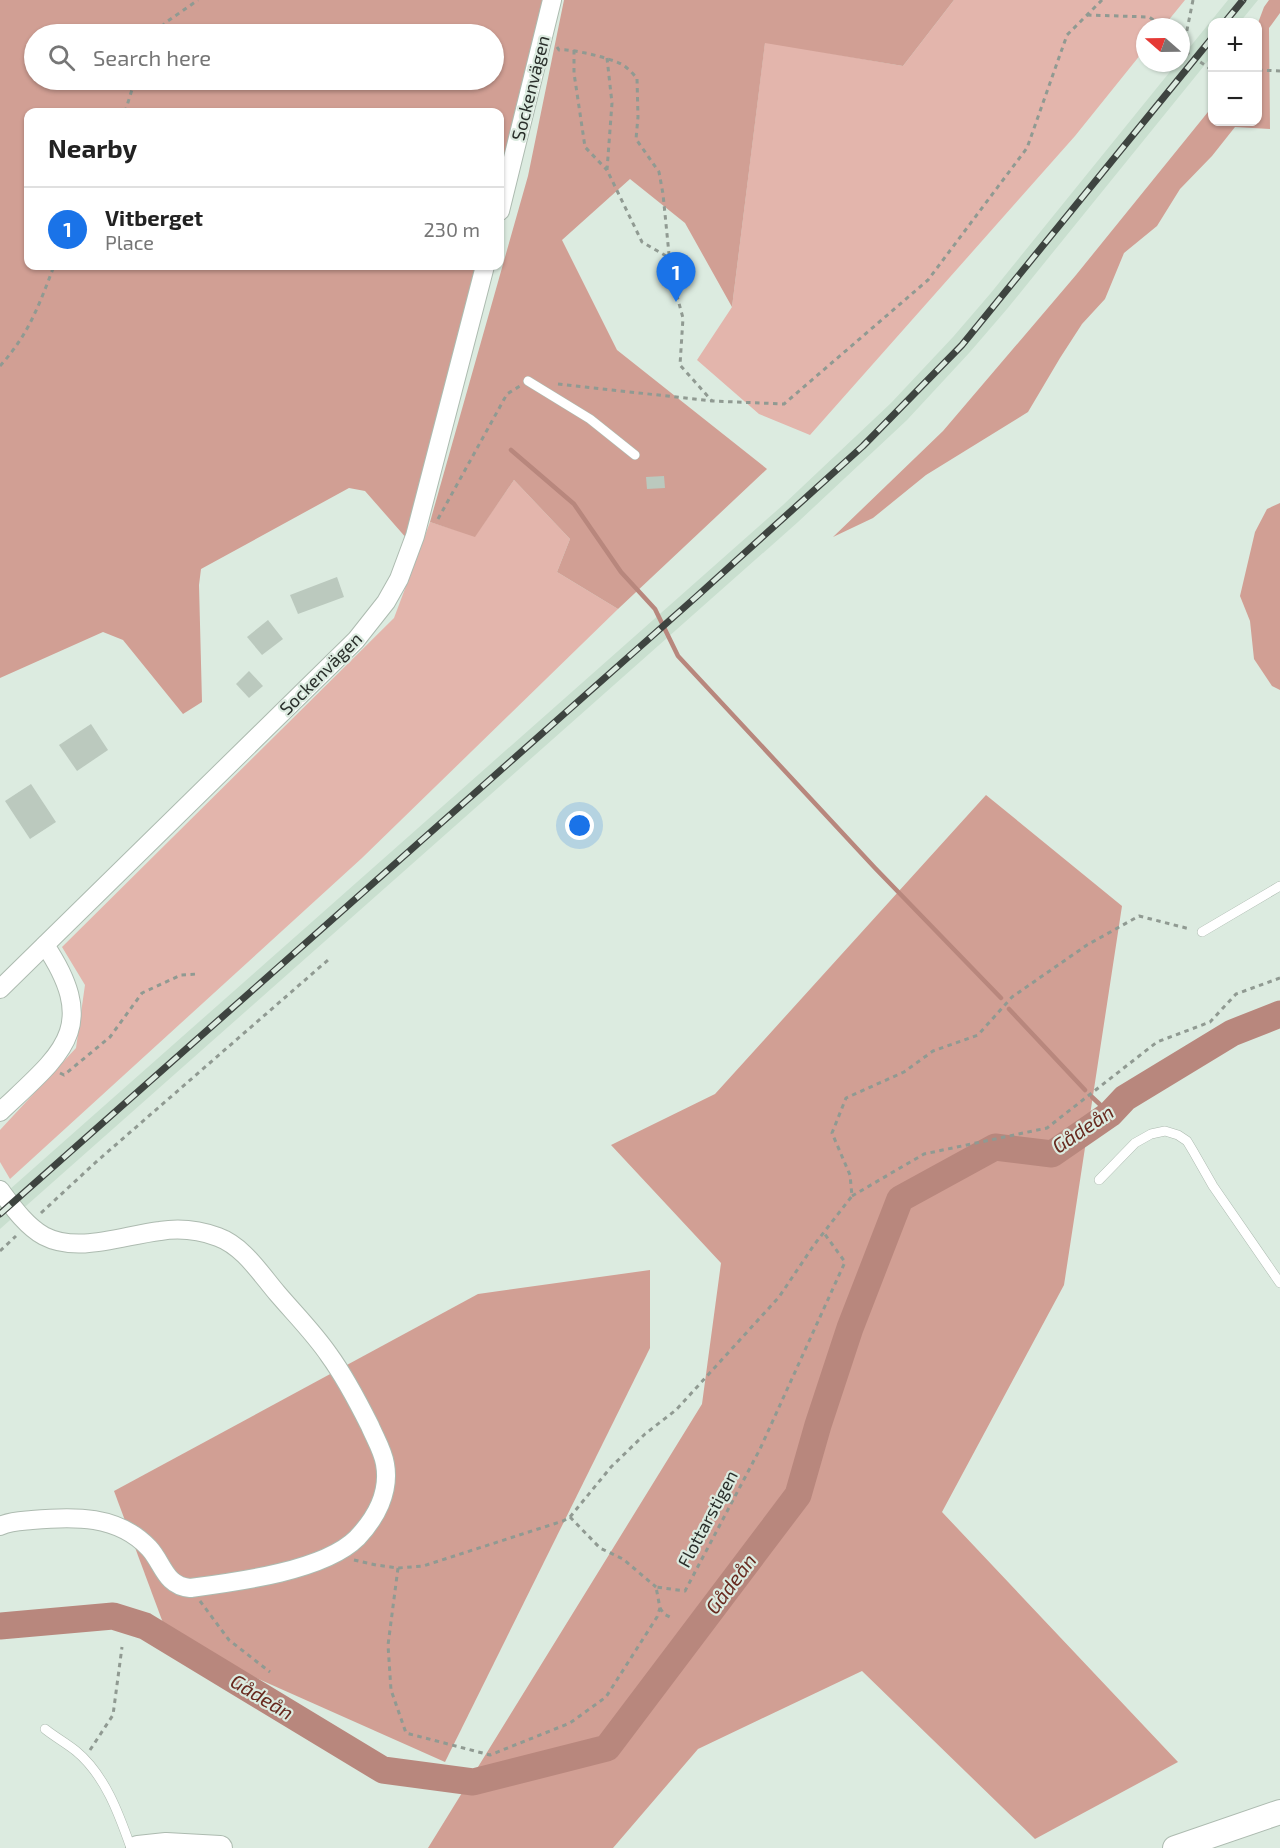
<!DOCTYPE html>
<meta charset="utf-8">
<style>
:root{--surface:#fff;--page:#f2f2f2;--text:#222;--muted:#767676;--line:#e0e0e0;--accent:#1a73e8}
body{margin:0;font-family:"Exo 2",sans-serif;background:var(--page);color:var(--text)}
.controls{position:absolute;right:18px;top:18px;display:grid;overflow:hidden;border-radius:12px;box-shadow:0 2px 4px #0004}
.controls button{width:54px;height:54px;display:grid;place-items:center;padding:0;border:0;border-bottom:2px solid var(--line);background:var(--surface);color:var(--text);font:30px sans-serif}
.compass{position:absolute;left:1136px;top:18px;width:54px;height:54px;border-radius:50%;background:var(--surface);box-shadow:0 2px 4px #0004;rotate:290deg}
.you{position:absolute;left:580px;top:826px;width:21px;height:21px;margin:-15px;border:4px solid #fff;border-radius:50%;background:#1a73e8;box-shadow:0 0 0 9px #1a73e833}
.badge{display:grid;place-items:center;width:39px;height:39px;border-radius:50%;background:var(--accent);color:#fff;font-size:20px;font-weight:700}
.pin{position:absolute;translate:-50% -50px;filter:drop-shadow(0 2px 3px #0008)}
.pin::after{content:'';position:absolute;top:32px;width:21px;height:18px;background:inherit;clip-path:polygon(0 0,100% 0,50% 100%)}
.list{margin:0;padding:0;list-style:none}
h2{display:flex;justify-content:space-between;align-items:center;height:78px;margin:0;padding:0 24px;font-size:26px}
h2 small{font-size:20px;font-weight:400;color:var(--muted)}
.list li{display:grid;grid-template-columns:39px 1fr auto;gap:18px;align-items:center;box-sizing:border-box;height:84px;padding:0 24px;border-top:2px solid var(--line)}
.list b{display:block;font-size:22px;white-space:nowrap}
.list p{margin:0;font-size:20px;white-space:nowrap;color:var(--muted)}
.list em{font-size:20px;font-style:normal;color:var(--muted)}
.icon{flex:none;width:33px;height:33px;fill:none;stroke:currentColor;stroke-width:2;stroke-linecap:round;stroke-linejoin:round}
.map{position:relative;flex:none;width:1280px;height:1848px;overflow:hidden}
.search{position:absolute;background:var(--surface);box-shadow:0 2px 4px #0004;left:24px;top:24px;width:480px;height:66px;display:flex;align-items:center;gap:15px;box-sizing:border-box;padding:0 21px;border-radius:33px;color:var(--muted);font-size:22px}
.panel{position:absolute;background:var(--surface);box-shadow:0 2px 4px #0004;left:24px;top:108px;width:480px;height:162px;border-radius:12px}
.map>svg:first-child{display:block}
</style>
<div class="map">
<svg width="1280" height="1848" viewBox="0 0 1280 1848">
<rect width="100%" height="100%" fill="#dcebe0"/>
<polygon fill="#c9dfcf" points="1228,0 1258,0 1240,22 1212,22 1212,56 1007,309 970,352 907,420 798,522 0,1229 0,1198 783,505 891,403 953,337 990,294 1177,63 1181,63 1181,58"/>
<g fill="#e3b5ac">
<polygon points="954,0 1185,0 1163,27 1145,27 1145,49 1075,136 810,435 759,414 697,360 732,307 765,42 903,66"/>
<polygon points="514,480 570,539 557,572 618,609 362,858 10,1179 0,1162 0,1130 76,1048 85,985 62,947 394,618 430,522 475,536"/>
</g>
<g fill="#d19f94" fill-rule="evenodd">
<path d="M0,0H546L500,203V112H28V266H482L408,540L365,491L349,488L201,569L199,585L202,702L183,714L123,640L103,632L0,678ZM34,34H494V80H34Z"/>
<polygon points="564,0 954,0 903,66 765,43 732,307 685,223 630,179 562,240 617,350 767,469 618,609 557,572 570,539 514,480 475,537 430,522 528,176"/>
<polygon points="1269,0 1280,0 1280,13 1269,28 1270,129 1235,127 1212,156 1180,189 1157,226 1124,253 1105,299 1082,324 1060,358 1028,412 926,475 873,518 833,537 943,431 1076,275 1212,107 1212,122 1258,122 1258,23 1264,7"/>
<polygon points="1280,503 1280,690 1272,686 1254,659 1250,621 1240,596 1255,532 1267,509"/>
<polygon points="986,795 1122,906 1064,1285 942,1512 1178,1762 1035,1839 862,1671 698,1749 613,1848 428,1848 702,1404 721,1263 611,1145 715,1094"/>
<polygon points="650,1270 650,1348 445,1762 169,1639 114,1491 478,1294"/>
</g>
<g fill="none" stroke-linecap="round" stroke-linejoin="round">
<g stroke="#b8877d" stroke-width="4.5">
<polyline points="511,450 574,504 621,572 655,609 678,656 875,868 1001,998"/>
<polyline points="1009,1009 1085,1090"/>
<polyline points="1092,1097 1110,1114"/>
</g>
<polyline stroke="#b8877d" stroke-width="27" points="0,1626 113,1616 145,1626 383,1770 473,1782 607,1748 798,1495 818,1425 850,1328 900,1199 995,1147 1052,1154 1110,1114 1125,1098 1232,1033 1280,1014"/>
</g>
<g fill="#bbc9be">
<polygon points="664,476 665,488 647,489 646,477"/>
<polygon points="337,577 344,597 298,614 290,595"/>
<polygon points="268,620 283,639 262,655 247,637"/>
<polygon points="249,671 263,686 249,698 236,684"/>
<polygon points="91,724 108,750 77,771 59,745"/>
<polygon points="31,784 56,822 30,839 5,801"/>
</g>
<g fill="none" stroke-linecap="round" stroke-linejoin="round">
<defs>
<g id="lane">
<polyline points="528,381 590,419 635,455"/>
<polyline points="1202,932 1280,886"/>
<polyline points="1099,1180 1135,1143 1151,1134 1165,1131 1178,1135 1187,1141 1193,1151 1213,1186 1280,1283"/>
<path d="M45,1729C55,1737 66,1743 76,1751C105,1775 119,1814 131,1848"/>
</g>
<g id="street">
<polyline points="500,211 552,0"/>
<polyline points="0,989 356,640 386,602 399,579 415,536 485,266"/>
<path d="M0,1112C61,1054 101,1029 45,945"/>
<path d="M0,1190C12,1206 26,1226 44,1236C78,1254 124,1235 160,1231C179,1228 199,1230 218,1237C243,1246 260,1273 277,1293C294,1313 314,1333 329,1355C345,1377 358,1402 370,1426C375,1438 383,1451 385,1464C390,1492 376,1518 357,1538C324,1571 236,1582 190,1588C165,1586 163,1563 149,1548C118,1515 74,1516 32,1520C21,1521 10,1521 0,1526"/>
</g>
<g id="secondary">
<polyline points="138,1848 166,1845 220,1848"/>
<polyline points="1175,1848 1280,1812"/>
</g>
</defs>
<use href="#lane" stroke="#adbbb0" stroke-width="10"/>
<use href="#street" stroke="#adbbb0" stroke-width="20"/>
<use href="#secondary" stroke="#adbbb0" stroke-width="26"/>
<g stroke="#909a92" stroke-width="3" stroke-dasharray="4.5 4.5" stroke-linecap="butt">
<polyline points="1193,0 1183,50 1212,70"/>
<polyline points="1087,15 1149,17 1164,27"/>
<polyline points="156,34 165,23 198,0"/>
<path d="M557,47L559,50C570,48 614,59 623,65C628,68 633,74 637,78L638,117L636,139L659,172L663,194L671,274L683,318L680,365L712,401"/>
<polyline points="574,50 574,73 585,147 607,170"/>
<polyline points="607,58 612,103 607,170 642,242 668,257"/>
<polyline points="1258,70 1280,71"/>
<polyline points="125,112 135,80"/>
<path d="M0,366C29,334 39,305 54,266"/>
<polyline points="558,384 712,401 784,404 928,280 1027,148 1067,35 1102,0"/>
<polyline points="438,519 507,394 520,386"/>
<polyline points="60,1073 64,1075 110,1037 142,993 181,975 197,974"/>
<polyline points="852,1196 924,1154 1047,1128 1157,1042 1210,1022 1236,994 1280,978"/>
<polyline points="41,1213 96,1162 328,960"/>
<polyline points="0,1251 16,1236"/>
<polyline points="570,1517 600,1548 623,1559 656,1587"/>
<polyline points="354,1560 376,1565 398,1568 423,1566 563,1521 570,1517 611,1467 645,1434 676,1410 779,1297 814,1245 852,1196 850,1175 832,1133 846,1098 904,1072 933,1051 978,1035 1012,997 1087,945 1139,916 1190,929"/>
<polyline points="398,1568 388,1645 391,1690 406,1733 490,1755 570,1723 606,1697 657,1617 660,1608 656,1587 685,1591 760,1449 845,1262 824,1233"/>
<polyline points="200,1601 229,1640 270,1672"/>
<polyline points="660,1608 664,1614 672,1618"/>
<polyline points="90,1750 113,1715 122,1647"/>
</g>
<use href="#lane" stroke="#fff" stroke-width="9"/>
<use href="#street" stroke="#fff" stroke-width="18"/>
<use href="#secondary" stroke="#fff" stroke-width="24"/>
<defs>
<g id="rail">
<polyline points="1225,22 1243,0"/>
<polyline points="0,1214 696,597 863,446 962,345 1212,38"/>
</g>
</defs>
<use href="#rail" stroke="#3e4440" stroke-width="7"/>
<use href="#rail" stroke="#dcebe0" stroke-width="4.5" stroke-dasharray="14" stroke-linecap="butt"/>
</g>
<g text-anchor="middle" stroke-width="4.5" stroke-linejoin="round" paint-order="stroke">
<g font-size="18" fill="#2a2f2b" stroke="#dcebe0">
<text transform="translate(531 88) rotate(-76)" y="6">Sockenvägen</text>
<text transform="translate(321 674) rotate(-45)" y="6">Sockenvägen</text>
<text transform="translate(708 1519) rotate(-62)" y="6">Flottarstigen</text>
</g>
<g font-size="20" font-style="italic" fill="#67291e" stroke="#dcebe0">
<text transform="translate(1083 1129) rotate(-34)" y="7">Gådeån</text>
<text transform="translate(731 1584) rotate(-53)" y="7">Gådeån</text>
<text transform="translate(262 1697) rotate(31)" y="7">Gådeån</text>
</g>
</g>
</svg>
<div class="controls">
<button>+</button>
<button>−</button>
</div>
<svg class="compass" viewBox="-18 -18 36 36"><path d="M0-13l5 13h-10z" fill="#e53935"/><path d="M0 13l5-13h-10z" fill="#767676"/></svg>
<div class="you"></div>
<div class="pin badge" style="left:676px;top:302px">1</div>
<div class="search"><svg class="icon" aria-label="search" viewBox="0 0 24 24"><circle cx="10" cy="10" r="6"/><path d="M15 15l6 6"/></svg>Search here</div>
<section class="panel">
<h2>Nearby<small></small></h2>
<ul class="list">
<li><span class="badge">1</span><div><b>Vitberget</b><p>Place</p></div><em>230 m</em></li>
</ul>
</section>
</div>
